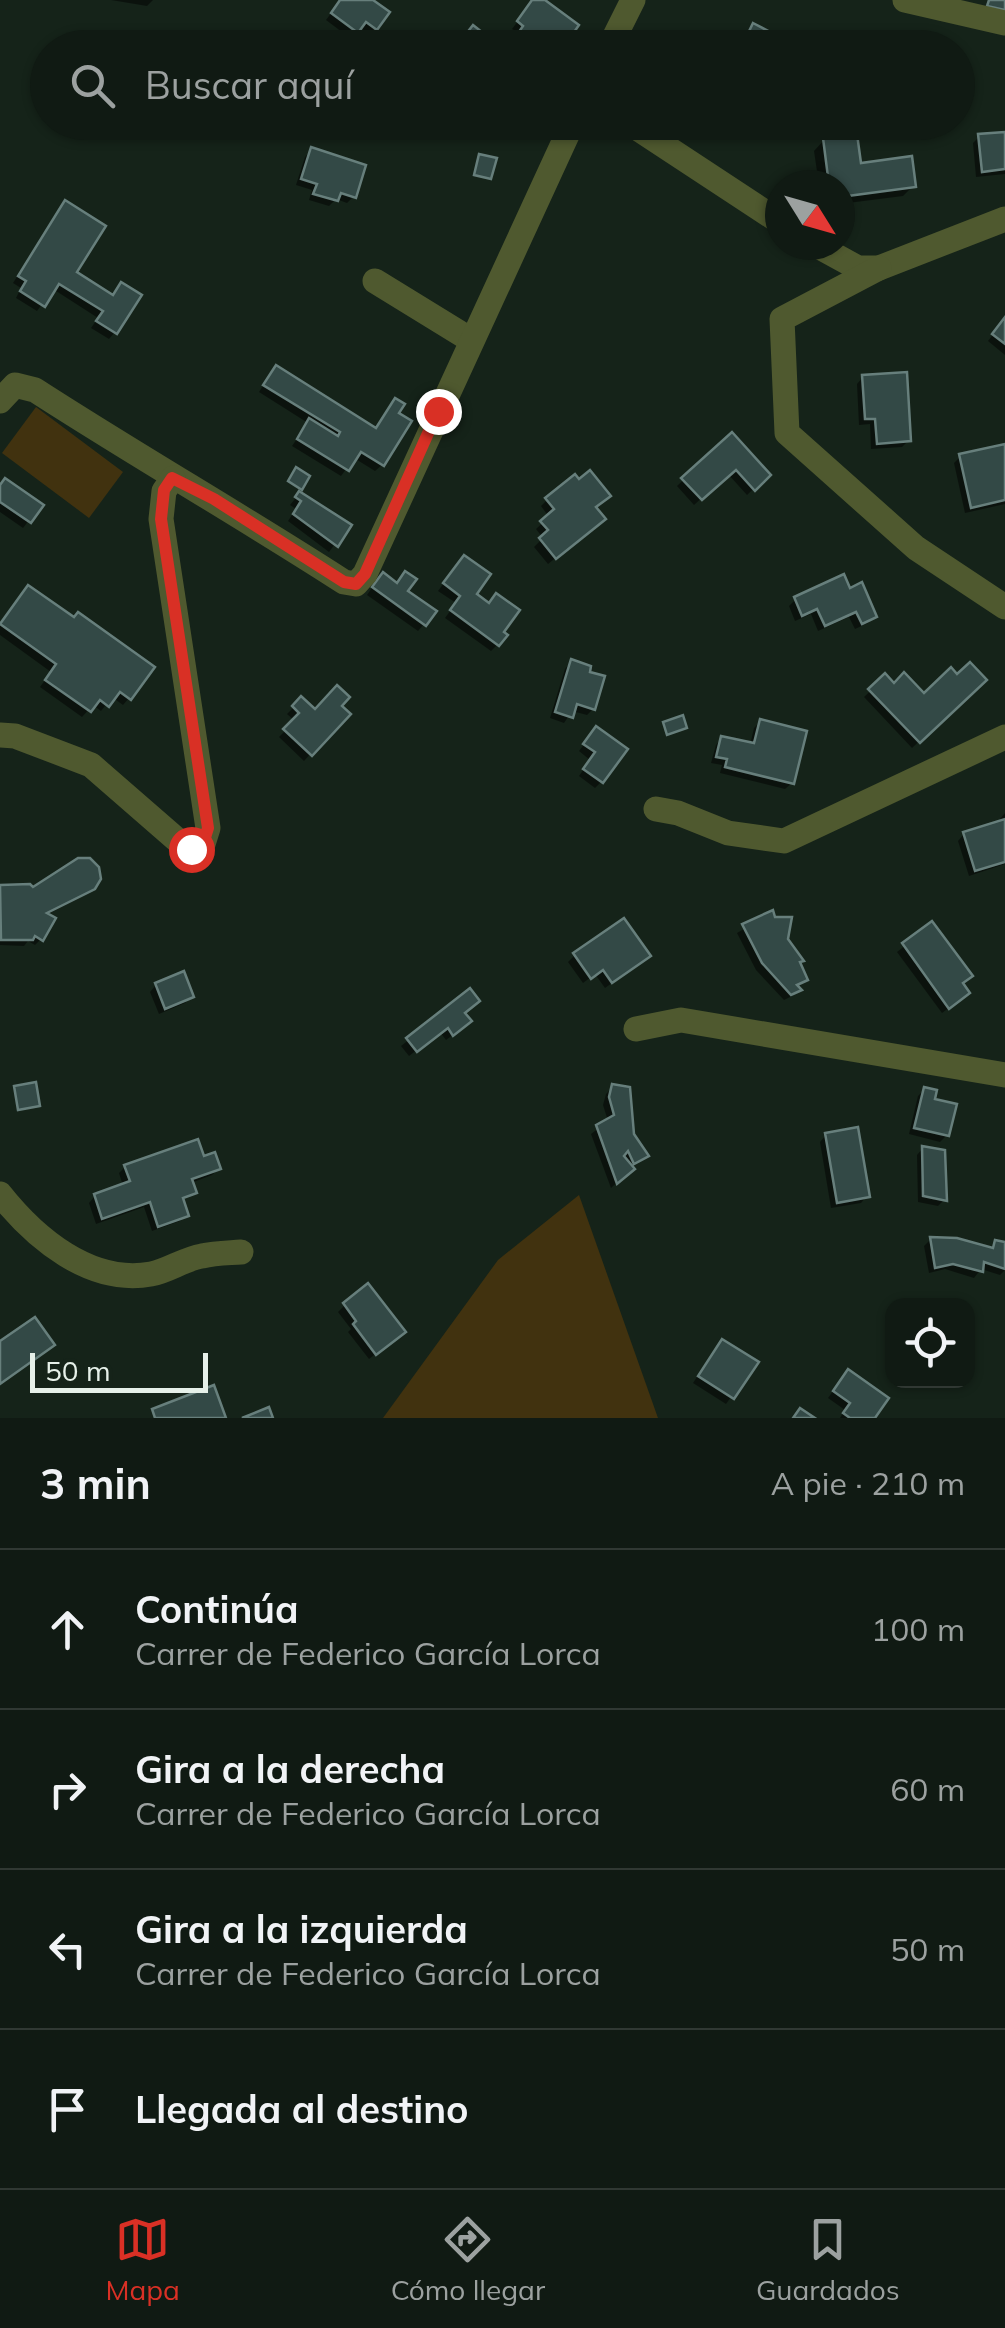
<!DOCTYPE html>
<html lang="es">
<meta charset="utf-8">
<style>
:root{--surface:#101a13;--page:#19231c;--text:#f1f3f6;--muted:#9ca1a0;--line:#303833;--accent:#d93025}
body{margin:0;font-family:Mulish,sans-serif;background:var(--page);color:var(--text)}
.controls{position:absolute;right:30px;bottom:30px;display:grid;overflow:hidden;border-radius:20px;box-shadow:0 2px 8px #0004}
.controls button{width:90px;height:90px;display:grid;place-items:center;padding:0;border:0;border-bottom:2px solid var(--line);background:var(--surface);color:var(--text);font:50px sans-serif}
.compass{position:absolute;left:765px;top:170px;width:90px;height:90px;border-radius:50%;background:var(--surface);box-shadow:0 2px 8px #0004;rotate:127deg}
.scale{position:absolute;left:30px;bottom:25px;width:178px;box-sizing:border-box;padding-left:10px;border:5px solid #e6f0e9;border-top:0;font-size:28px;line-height:35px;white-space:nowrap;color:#e6f0e9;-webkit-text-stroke:8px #152319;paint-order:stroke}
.stop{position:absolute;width:30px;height:30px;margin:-22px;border:8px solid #d93025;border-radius:50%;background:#fff}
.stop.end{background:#d93025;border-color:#fff;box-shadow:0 2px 10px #0008}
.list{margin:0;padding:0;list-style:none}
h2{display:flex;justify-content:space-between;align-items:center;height:130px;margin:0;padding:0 40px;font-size:42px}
h2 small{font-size:32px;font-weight:400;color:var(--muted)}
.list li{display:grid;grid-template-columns:65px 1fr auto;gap:30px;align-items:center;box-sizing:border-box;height:160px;padding:0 40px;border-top:2px solid var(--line)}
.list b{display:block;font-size:38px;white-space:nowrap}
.list p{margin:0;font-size:32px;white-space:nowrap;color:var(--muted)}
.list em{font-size:32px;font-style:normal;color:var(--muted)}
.icon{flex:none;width:55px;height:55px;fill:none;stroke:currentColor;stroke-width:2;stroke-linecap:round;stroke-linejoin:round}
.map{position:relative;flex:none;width:1005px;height:1418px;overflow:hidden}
.search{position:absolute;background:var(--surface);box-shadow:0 2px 8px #0004;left:30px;right:30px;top:30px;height:110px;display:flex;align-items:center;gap:25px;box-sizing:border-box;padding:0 35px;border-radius:55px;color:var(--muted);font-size:38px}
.sheet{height:770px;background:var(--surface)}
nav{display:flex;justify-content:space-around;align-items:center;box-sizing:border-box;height:140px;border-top:2px solid var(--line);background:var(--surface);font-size:28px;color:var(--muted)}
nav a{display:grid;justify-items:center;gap:5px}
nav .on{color:var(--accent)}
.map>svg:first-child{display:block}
</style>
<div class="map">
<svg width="1005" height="1418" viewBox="0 0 1005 1418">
<rect width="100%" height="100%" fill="#152319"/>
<g fill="#41320f">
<polygon points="36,407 123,472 89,518 2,453"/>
<polygon points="579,1195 658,1418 383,1418 498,1260"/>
</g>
<g fill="#0007">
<polygon points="111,0 153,0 147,6"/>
<polygon points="341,0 369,0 375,28 369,34 359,27 350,38 326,20"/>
<polygon points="534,0 541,0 519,33 512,29"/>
<polygon points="1005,134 1005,174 976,177 973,143 979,137"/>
<polygon points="824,140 859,165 913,186 903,196 840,204 840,185 819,185 814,151"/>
<polygon points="312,150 354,196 347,203 336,199 329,206 309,200 312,190 296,185 305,157"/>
<polygon points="65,203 74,273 112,297 121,285 115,332 109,339 91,328 98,318 53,289 37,311 16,298 21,288 13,283"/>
<polygon points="1005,319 1005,355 988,341"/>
<polygon points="270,375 382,465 375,471 354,458 341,476 292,446 308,423 259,392"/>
<polygon points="863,377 909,440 902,447 871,449 870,424 859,425 857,384"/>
<polygon points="731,435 768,475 747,495 728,474 694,505 677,486"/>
<polygon points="1005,446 1005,504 965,513 954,463 961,456"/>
<polygon points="0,486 40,506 23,528 0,512"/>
<polygon points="299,494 349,525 329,552 288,521 296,509 290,505"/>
<polygon points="547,500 594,508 597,525 548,564 534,547 543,538 536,529 549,517 541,506"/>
<polygon points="458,564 473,595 501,632 497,645 491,651 445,618 456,603 438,591"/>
<polygon points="843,578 849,591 874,616 868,623 855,629 849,617 818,631 811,614 795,621 789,606 795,600"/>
<polygon points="376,582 424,624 418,631 367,595"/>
<polygon points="22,594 129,698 123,705 112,697 101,711 93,705 82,717 40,687 51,672 0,635 0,625"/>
<polygon points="571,662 593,709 587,715 572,711 564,723 550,718 565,669"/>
<polygon points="885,677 894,686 924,696 957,677 984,680 912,748 864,697"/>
<polygon points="302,699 315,712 338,706 347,714 304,761 279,737 295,721 287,714"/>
<polygon points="760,722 792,783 785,789 720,773 722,765 711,763 716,745 722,738 750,745 754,728"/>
<polygon points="596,729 602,781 595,788 579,776 590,760 579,751"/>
<polygon points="1005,813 1005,864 969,876 958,841 964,834 1001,823 1000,819"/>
<polygon points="29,886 33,890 93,887 85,895 46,915 41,939 35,945 28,941 24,946 0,945 0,887"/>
<polygon points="771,913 805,979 792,996 784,1000 756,970 737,933"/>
<polygon points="932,924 961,984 961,999 942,1013 897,952"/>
<polygon points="575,955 641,962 605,988 595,974 583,983 568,962"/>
<polygon points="156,985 191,996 185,1003 159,1014 150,992"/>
<polygon points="470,992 462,1013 462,1028 446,1040 440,1032 409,1056 401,1046"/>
<polygon points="613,1087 631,1135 646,1156 629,1167 631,1169 611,1188 591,1134 608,1121 603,1105 606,1094"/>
<polygon points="925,1089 947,1135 940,1142 909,1134 918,1096"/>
<polygon points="826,1135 867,1196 861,1203 831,1208 820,1142"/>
<polygon points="923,1148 944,1200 938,1206 918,1202 917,1155"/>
<polygon points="202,1159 218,1169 212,1175 191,1183 194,1192 181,1201 186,1215 180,1221 152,1231 144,1207 96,1224 89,1203 95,1196 123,1186 119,1173 125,1167"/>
<polygon points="931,1239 989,1249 996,1242 1005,1244 1005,1270 1000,1275 981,1269 974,1278 945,1269 929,1273 924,1246"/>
<polygon points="345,1305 396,1338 369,1359 348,1332 351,1329 338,1312"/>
<polygon points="716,1348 755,1363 726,1404 693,1383"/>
<polygon points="842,1379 872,1418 840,1418 845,1410 828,1398"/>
</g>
<g fill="#334946" stroke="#677f7c" stroke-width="2.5">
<polygon points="340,0 373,0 390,12 377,30 366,22 358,33 331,13"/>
<polygon points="532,0 545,0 579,25 563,48 508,48 523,26 517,21"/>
<polygon points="989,0 1005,0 1005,10 987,6"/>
<polygon points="753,23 774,34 767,48 741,48"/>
<polygon points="473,25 497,44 494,48 455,48"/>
<polygon points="1005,132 1005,169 982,172 978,134"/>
<polygon points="857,134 861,163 912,156 916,187 840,197 840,185 829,185 823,138"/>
<polygon points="311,147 366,165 356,198 341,193 338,201 313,194 317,184 301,179"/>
<polygon points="479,154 497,158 491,179 474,175"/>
<polygon points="65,200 106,226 77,272 113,295 121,282 142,295 117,334 96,321 103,311 59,284 45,307 20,291 26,281 18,276"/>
<polygon points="1005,317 1005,344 992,334"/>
<polygon points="276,365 376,428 395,398 405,404 399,413 412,421 384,466 361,452 349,471 297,439 309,418 338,436 340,432 263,385"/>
<polygon points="907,372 911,441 877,444 875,419 865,419 862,375"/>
<polygon points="732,432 771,475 755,491 736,470 702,500 681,478"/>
<polygon points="1005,444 1005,500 971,508 959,454"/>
<polygon points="296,467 310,476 302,490 288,481"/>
<polygon points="590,470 611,496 596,507 606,519 556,559 539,538 548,530 540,521 554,509 545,498 575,474 579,479"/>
<polygon points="5,478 44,505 31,523 0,502 0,485"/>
<polygon points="299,491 352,525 338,547 293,514 301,501 295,497"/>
<polygon points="464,555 491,574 477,594 489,603 496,593 520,610 504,632 508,635 499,646 450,610 460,596 443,583"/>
<polygon points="405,571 417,579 408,591 437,611 426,626 372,587 383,572 397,583"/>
<polygon points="844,574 850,588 862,582 877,617 862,624 856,612 825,626 817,609 802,616 794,597"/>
<polygon points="28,585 74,617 78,612 155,667 131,700 120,692 109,707 100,700 91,712 45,680 56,664 0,624"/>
<polygon points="571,659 591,666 590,672 605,676 595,710 577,704 573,718 555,712"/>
<polygon points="970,662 987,680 920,743 868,689 885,673 894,683 904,672 924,693 951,667 957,674"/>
<polygon points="337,685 350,697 342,706 351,714 312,756 283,729 299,713 292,706 301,696 315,709"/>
<polygon points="683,715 687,728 667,735 663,722"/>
<polygon points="760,719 807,731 794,784 725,767 727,759 716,757 721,736 754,743"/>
<polygon points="596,726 628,749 603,783 583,769 595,752 583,744"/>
<polygon points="1005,819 1005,862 975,871 963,832"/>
<polygon points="78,858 90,858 99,867 101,879 95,889 47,913 56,918 43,941 35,936 33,940 1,940 0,885 30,884 33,887"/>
<polygon points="773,910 775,917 792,917 788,939 804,961 800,962 808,980 797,985 802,990 791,995 762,963 742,924"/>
<polygon points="624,918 651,956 612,983 603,970 591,979 573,953"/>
<polygon points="932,921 973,976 963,983 970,993 949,1009 902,943"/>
<polygon points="184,971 194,997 165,1009 155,983"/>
<polygon points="470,988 480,1001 465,1013 472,1021 453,1036 448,1028 417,1052 406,1038"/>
<polygon points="36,1082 40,1106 18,1110 14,1086"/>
<polygon points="612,1084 630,1087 634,1134 649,1156 634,1164 628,1151 624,1156 635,1169 617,1184 596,1125 614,1115 609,1097"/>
<polygon points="924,1087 937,1090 935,1099 957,1104 949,1136 914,1128"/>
<polygon points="858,1127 870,1197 837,1203 825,1133"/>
<polygon points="198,1139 204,1156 215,1152 221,1169 192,1179 197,1193 183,1198 189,1216 158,1227 150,1202 102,1219 94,1194 130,1181 124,1165"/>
<polygon points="922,1146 945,1150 947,1201 923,1196"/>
<polygon points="930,1237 957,1238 993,1248 995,1240 1005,1242 1005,1269 984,1262 983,1272 953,1264 935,1268"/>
<polygon points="368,1283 406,1332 376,1355 353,1324 356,1321 343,1303"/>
<polygon points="35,1317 55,1345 0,1384 0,1341"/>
<polygon points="722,1339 759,1362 734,1399 698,1376"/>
<polygon points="848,1369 889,1398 875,1418 850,1418 843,1413 850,1403 833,1391"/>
<polygon points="214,1385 226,1418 155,1418 152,1409"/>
<polygon points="269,1407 273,1418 242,1418"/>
<polygon points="800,1408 815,1418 793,1418"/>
</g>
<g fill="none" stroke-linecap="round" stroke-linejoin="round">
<g stroke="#4f592f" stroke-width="25">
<polyline points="905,0 1005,23"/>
<polyline points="609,48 633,0"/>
<polyline points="628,122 780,222"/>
<polyline points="816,245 858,268 879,268 1005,219"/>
<polyline points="879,268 782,319 787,433 916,548 1005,607"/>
<polyline points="375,281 471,340"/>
<path d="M0,401L15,385L35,390C137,456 242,516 344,582L356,584L365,574L573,122"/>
<polyline points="0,735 15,736 91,765 176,839 191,849 203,844 208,828 161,519 164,491 173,478"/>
<polyline points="656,809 678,813 728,833 784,841 1005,737"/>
<polyline points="636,1029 681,1020 1005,1075"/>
<path d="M0,1194C35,1238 90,1285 151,1274C168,1271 184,1259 202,1256C215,1253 228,1253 241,1252"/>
</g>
</g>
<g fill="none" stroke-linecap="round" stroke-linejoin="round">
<polyline stroke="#d93025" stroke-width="12" points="191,849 203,844 208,828 161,519 164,490 172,478 214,499 344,582 356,584 365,574 438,411"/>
</g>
</svg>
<div class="controls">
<button><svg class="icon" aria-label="locate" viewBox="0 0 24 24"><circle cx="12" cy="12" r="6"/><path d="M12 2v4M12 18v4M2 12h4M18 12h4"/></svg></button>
</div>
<svg class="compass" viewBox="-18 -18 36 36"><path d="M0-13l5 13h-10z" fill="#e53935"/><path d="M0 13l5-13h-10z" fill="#9ca1a0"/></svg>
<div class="scale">50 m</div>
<div class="stop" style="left:191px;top:849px"></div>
<div class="stop end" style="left:438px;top:411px"></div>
<div class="search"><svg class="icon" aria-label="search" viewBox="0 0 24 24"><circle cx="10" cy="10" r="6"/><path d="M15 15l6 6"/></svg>Buscar aquí</div>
</div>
<section class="sheet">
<h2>3 min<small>A pie · 210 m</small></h2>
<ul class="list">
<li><svg class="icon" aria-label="ahead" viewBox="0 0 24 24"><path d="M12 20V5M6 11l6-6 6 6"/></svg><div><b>Continúa</b><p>Carrer de Federico García Lorca</p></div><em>100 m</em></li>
<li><svg class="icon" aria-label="right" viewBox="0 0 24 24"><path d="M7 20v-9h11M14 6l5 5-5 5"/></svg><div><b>Gira a la derecha</b><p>Carrer de Federico García Lorca</p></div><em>60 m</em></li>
<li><svg class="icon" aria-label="left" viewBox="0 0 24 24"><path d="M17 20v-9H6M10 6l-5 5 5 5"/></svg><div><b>Gira a la izquierda</b><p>Carrer de Federico García Lorca</p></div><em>50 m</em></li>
<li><svg class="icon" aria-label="arrive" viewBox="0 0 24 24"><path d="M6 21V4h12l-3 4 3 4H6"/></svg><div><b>Llegada al destino</b></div></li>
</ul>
</section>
<nav>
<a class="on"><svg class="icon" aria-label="map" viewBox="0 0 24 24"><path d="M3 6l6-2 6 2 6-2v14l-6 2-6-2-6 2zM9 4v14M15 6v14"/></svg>Mapa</a>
<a><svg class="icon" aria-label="directions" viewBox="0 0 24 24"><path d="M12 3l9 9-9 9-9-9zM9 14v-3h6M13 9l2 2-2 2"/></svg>Cómo llegar</a>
<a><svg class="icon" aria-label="saved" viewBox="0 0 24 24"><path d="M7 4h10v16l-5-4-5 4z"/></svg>Guardados</a>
</nav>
